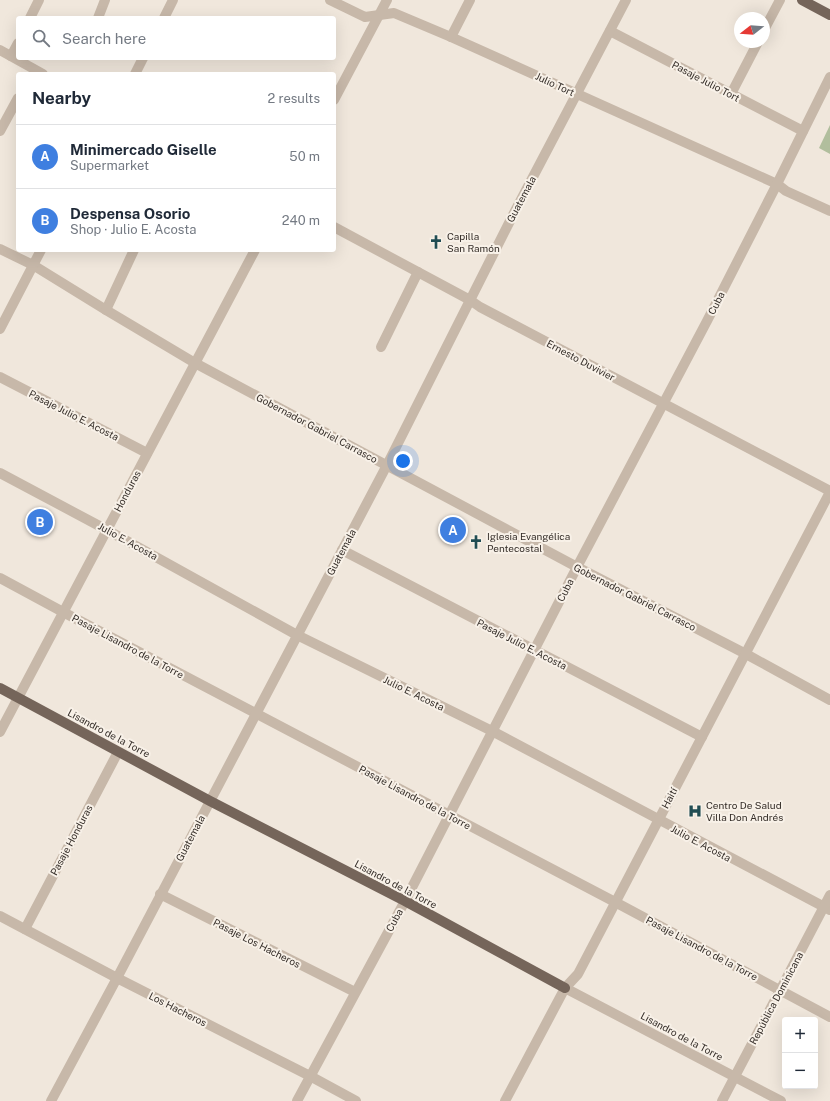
<!DOCTYPE html>
<meta charset="utf-8">
<style>
:root{--surface:#fff;--page:#f2f2f3;--text:#1f2937;--muted:#747a83;--line:#e0e1e3;--accent:#214d53}
body{margin:0;font-family:"Public Sans",sans-serif;background:var(--page);color:var(--text)}
.controls{position:absolute;right:12px;bottom:12px;display:grid;overflow:hidden;border-radius:4px;box-shadow:0 4px 16px #0002}
.controls button{width:36px;height:36px;display:grid;place-items:center;padding:0;border:0;border-bottom:1px solid var(--line);background:var(--surface);color:var(--text);font:20px sans-serif}
.compass{position:absolute;left:734px;top:12px;width:36px;height:36px;border-radius:50%;background:var(--surface);box-shadow:0 4px 16px #0002;rotate:253deg}
.you{position:absolute;left:403px;top:461px;width:14px;height:14px;margin:-10px;border:3px solid #fff;border-radius:50%;background:#1a73e8;box-shadow:0 0 0 6px #1a73e833}
.badge{display:grid;place-items:center;width:26px;height:26px;border-radius:50%;background:var(--accent);color:#fff;font-size:13px;font-weight:700}
.pin{position:absolute;translate:-50% -50%;border:2px solid #fff;box-shadow:0 1px 4px #0006}
.list{margin:0;padding:0;list-style:none}
h2{display:flex;justify-content:space-between;align-items:center;height:52px;margin:0;padding:0 16px;font-size:17px}
h2 small{font-size:13px;font-weight:400;color:var(--muted)}
.list li{display:grid;grid-template-columns:26px 1fr auto;gap:12px;align-items:center;box-sizing:border-box;height:64px;padding:0 16px;border-top:1px solid var(--line)}
.list b{display:block;font-size:15px;white-space:nowrap}
.list p{margin:0;font-size:13px;white-space:nowrap;color:var(--muted)}
.list em{font-size:13px;font-style:normal;color:var(--muted)}
.icon{flex:none;width:22px;height:22px;fill:none;stroke:currentColor;stroke-width:2;stroke-linecap:round;stroke-linejoin:round}
.map{position:relative;flex:none;width:830px;height:1101px;overflow:hidden}
.search{position:absolute;background:var(--surface);box-shadow:0 4px 16px #0002;left:16px;top:16px;width:320px;height:44px;display:flex;align-items:center;gap:10px;box-sizing:border-box;padding:0 14px;border-radius:4px;color:var(--muted);font-size:15px}
.panel{position:absolute;background:var(--surface);box-shadow:0 4px 16px #0002;left:16px;top:72px;width:320px;height:180px;border-radius:4px}
.map>svg:first-child{display:block}
</style>
<div class="map">
<svg width="830" height="1101" viewBox="0 0 830 1101">
<rect width="100%" height="100%" fill="#f0e7dc"/>
<polygon fill="#b1be9d" points="830,125 830,154 819,148"/>
<g fill="none" stroke-linecap="round" stroke-linejoin="round">
<g stroke="#c7b8a9" stroke-width="10">
<polyline points="330,0 365,17 394,13 451,37 777,184 786,191 830,211"/>
<polyline points="30,18 39,0"/>
<polyline points="98,18 105,0"/>
<polyline points="164,18 173,0"/>
<polyline points="764,30 780,0"/>
<polyline points="610,31 803,131"/>
<polyline points="451,37 470,0"/>
<polyline points="0,50 43,74"/>
<polyline points="11,56 18,43"/>
<polyline points="135,74 143,58"/>
<polyline points="731,94 758,42"/>
<polyline points="334,100 387,0"/>
<polyline points="0,131 18,98"/>
<polyline points="334,227 470,300 480,307 830,491"/>
<polyline points="0,249 33,265 106,310 195,363 577,567 746,654 830,700"/>
<polyline points="106,310 134,250"/>
<polyline points="0,329 41,250"/>
<polyline points="381,347 418,272"/>
<polyline points="0,377 147,453"/>
<polyline points="0,473 107,530 297,635 492,731 830,910"/>
<polyline points="342,550 702,737"/>
<polyline points="0,578 63,612 615,902 830,1017"/>
<polyline points="0,732 255,250"/>
<polyline points="160,894 355,992"/>
<polyline points="0,916 117,978 310,1076 356,1101"/>
<polyline points="25,929 118,752"/>
<polyline points="565,988 781,1101"/>
<polyline points="51,1101 117,978 387,465 514,213 626,0"/>
<polyline points="297,1101 405,901 577,567 707,321 777,184 830,77"/>
<polyline points="505,1101 565,988 578,974 830,492"/>
<polyline points="722,1101 830,895"/>
</g>
<g stroke="#75655a" stroke-width="10">
<polyline points="802,0 830,15"/>
<polyline points="0,688 210,801 405,901 565,988"/>
</g>
</g>
<defs>
<symbol id="church-bare" viewBox="-9 -9 18 18"><path d="M-1.2-6h2.4v3.5h3.3v2.4h-3.3V6h-2.4V-.1h-3.3v-2.4h3.3Z" fill="#214d53" stroke="#f8f1e8" stroke-width="2.5" paint-order="stroke"/></symbol>
<symbol id="hospital-bare" viewBox="-9 -9 18 18"><path d="M-5-5h3v3.5h4V-5h3V5h-3V1.5h-4V5h-3Z" fill="#214d53" stroke="#f8f1e8" stroke-width="2.5" paint-order="stroke"/></symbol>
</defs>
<g fill-rule="evenodd">
<use href="#church-bare" x="426" y="232" width="20" height="20"/>
<use href="#church-bare" x="466" y="532" width="20" height="20"/>
<use href="#hospital-bare" x="685" y="801" width="20" height="20"/>
</g>
<g text-anchor="middle" stroke-width="4" stroke-linejoin="round" paint-order="stroke">
<g font-size="10" fill="#342d28" stroke="#f8f1e8">
<text transform="translate(706 81) rotate(28)" y="4">Pasaje Julio Tort</text>
<text transform="translate(555 84) rotate(25)" y="4">Julio Tort</text>
<text transform="translate(521 199) rotate(-62)" y="4">Guatemala</text>
<text transform="translate(716 303) rotate(-63)" y="4">Cuba</text>
<text transform="translate(581 360) rotate(28)" y="4">Ernesto Duvivier</text>
<text transform="translate(74 415) rotate(27)" y="4">Pasaje Julio E. Acosta</text>
<text transform="translate(317 428) rotate(28)" y="4">Gobernador Gabriel Carrasco</text>
<text transform="translate(127 491) rotate(-62)" y="4">Honduras</text>
<text transform="translate(128 541) rotate(29)" y="4">Julio E. Acosta</text>
<text transform="translate(341 552) rotate(-62)" y="4">Guatemala</text>
<text transform="translate(565 590) rotate(-63)" y="4">Cuba</text>
<text transform="translate(635 597) rotate(27)" y="4">Gobernador Gabriel Carrasco</text>
<text transform="translate(522 644) rotate(27)" y="4">Pasaje Julio E. Acosta</text>
<text transform="translate(128 646) rotate(28)" y="4">Pasaje Lisandro de la Torre</text>
<text transform="translate(414 693) rotate(26)" y="4">Julio E. Acosta</text>
<text transform="translate(109 733) rotate(28)" y="4">Lisandro de la Torre</text>
<text transform="translate(415 797) rotate(28)" y="4">Pasaje Lisandro de la Torre</text>
<text transform="translate(669 798) rotate(-62)" y="4">Haití</text>
<text transform="translate(190 838) rotate(-62)" y="4">Guatemala</text>
<text transform="translate(71 840) rotate(-62)" y="4">Pasaje Honduras</text>
<text transform="translate(701 843) rotate(28)" y="4">Julio E. Acosta</text>
<text transform="translate(396 884) rotate(28)" y="4">Lisandro de la Torre</text>
<text transform="translate(394 920) rotate(-61)" y="4">Cuba</text>
<text transform="translate(257 943) rotate(27)" y="4">Pasaje Los Hacheros</text>
<text transform="translate(702 948) rotate(28)" y="4">Pasaje Lisandro de la Torre</text>
<text transform="translate(776 998) rotate(-62)" y="4">República Dominicana</text>
<text transform="translate(178 1009) rotate(27)" y="4">Los Hacheros</text>
<text transform="translate(682 1036) rotate(28)" y="4">Lisandro de la Torre</text>
</g>
<g font-size="10" fill="#342d28" stroke="#f8f1e8" text-anchor="start">
<text x="447" y="240">Capilla<tspan x="447" dy="12">San Ramón</tspan></text>
<text x="487" y="540">Iglesia Evangélica<tspan x="487" dy="12">Pentecostal</tspan></text>
<text x="706" y="809">Centro De Salud<tspan x="706" dy="12">Villa Don Andrés</tspan></text>
</g>
</g>
</svg>
<div class="controls">
<button>+</button>
<button>−</button>
</div>
<svg class="compass" viewBox="-18 -18 36 36"><path d="M0-13l5 13h-10z" fill="#e53935"/><path d="M0 13l5-13h-10z" fill="#747a83"/></svg>
<div class="you"></div>
<div class="pin badge" style="left:453px;top:530px;background:#3f7fe0">A</div>
<div class="pin badge" style="left:40px;top:522px;background:#3f7fe0">B</div>
<div class="search"><svg class="icon" aria-label="search" viewBox="0 0 24 24"><circle cx="10" cy="10" r="6"/><path d="M15 15l6 6"/></svg>Search here</div>
<section class="panel">
<h2>Nearby<small>2 results</small></h2>
<ul class="list">
<li><span class="badge" style="background:#3f7fe0">A</span><div><b>Minimercado Giselle</b><p>Supermarket</p></div><em>50 m</em></li>
<li><span class="badge" style="background:#3f7fe0">B</span><div><b>Despensa Osorio</b><p>Shop · Julio E. Acosta</p></div><em>240 m</em></li>
</ul>
</section>
</div>
